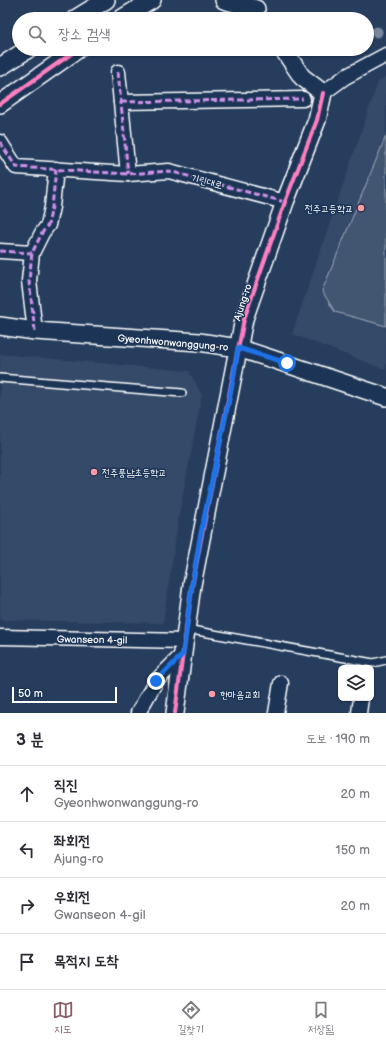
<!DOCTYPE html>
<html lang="ko">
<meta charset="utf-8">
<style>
:root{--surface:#fff;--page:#f2f2f3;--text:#2b2b33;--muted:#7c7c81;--line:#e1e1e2;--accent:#8a5d65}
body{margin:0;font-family:"Balsamiq Sans","Poor Story",sans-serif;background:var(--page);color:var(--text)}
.controls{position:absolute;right:12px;bottom:12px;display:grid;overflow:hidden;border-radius:6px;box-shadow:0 1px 3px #0004}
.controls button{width:36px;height:36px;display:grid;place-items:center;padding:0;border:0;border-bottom:1px solid var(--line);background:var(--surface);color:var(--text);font:20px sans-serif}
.scale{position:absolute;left:12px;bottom:10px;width:105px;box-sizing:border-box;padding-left:4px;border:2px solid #fff;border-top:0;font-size:11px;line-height:14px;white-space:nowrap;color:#fff;-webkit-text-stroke:3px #1d3557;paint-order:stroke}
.stop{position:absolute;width:12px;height:12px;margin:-9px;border:3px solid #1a73e8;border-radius:50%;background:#fff}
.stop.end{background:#1a73e8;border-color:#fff;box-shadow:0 1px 4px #0008}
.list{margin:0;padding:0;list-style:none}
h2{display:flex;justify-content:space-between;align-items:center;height:52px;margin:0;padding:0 16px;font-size:17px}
h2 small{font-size:13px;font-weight:400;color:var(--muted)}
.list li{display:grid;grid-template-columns:26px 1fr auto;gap:12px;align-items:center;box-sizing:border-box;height:56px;padding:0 16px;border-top:1px solid var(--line)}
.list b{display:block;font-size:15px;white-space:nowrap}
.list p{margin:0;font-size:13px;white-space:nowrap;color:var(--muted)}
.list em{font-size:13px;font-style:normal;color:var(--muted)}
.icon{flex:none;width:22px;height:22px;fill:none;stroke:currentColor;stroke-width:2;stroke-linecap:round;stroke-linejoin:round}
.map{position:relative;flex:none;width:386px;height:713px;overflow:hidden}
.search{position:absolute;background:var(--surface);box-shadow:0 1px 3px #0004;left:12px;right:12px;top:12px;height:44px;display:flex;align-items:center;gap:10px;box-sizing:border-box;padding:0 14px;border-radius:22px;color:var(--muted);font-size:15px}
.sheet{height:276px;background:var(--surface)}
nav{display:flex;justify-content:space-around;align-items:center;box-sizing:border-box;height:56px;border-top:1px solid var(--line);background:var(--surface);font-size:11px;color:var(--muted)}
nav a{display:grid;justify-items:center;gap:2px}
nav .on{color:var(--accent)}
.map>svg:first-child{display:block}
</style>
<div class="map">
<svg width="386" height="713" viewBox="0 0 386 713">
<rect width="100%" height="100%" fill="#263d5e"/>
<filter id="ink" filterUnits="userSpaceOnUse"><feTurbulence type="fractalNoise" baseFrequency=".025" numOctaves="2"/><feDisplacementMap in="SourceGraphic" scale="8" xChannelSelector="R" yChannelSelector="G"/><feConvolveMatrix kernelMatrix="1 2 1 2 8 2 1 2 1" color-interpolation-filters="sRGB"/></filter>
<g filter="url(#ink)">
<g fill="#344a68">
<polygon points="386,76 386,370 292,334 378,82"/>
<polygon points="0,354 189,371 202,395 180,510 163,623 0,620"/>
</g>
<polygon fill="#425672" stroke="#a0aab8" points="386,136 386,326 335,312 322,291"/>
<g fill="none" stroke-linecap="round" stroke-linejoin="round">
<defs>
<g id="service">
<polyline points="0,378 182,393"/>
<polyline points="186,629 373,663 386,660"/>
</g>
<g id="minor">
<polyline points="118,72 128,174"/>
<polyline points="323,93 345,77 386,55"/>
<polyline points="121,102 303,99"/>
<polyline points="0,142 16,167 128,174 169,171 285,202"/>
<polyline points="0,251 32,253"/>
<polyline points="35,331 29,281 32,253 42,233 48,225 52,207 56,169"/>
<polyline points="0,637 185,641"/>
<polyline points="138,713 156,681 183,654"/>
<polyline points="276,713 281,683"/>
<polyline points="359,713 361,698"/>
</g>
<g id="tertiary">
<polyline points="224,0 256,9"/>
<polyline points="75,19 106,0"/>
<polyline points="121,19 152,0"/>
<polyline points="0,67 28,49"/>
<polyline points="0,104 78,49"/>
<polyline points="0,326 35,331 199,342 238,348 266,357 386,397"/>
<polyline points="175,713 192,585 244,319 285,202 317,120 323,93 302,77 283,49"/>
</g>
</defs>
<use href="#service" stroke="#fff" stroke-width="10"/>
<use href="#minor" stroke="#fff" stroke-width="17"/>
<use href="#tertiary" stroke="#fff" stroke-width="20"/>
<use href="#service" stroke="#1d3557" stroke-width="7"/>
<use href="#minor" stroke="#1d3557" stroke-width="14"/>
<use href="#tertiary" stroke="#1d3557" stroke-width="17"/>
<g stroke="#d193ec" stroke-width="3" stroke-dasharray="6 3" stroke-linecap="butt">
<polyline points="118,72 128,174"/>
<polyline points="121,102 303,99"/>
<polyline points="0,142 16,167 128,174 169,171 285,202"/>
<polyline points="0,251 32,253"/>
<polyline points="35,331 29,281 32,253 42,233 48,225 52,207 56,169"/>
</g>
<defs>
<g id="cycleway">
<polyline points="0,104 78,49"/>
<polyline points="175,713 192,585 244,319 285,202 317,120 323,93"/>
</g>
</defs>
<use href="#cycleway" stroke="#1d3557" stroke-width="6"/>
<use href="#cycleway" stroke="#ff80c0" stroke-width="4"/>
</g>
<circle fill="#79879c" cx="377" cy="32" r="5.5"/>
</g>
<g fill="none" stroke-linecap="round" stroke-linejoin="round" filter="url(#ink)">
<polyline stroke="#1a73e8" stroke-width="5" points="156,681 183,654 192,585 200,538 233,380 238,348 287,363"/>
</g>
<g fill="#ff9aa2" stroke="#1d3557" stroke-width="1.5">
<circle cx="361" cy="208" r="4"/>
<circle cx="94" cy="472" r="4"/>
<circle cx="212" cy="694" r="4"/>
</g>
<g text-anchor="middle" stroke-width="3" stroke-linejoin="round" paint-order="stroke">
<g font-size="10" fill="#fff" stroke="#1d3557">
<text transform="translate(207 181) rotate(15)" y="4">기린대로</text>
<text transform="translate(242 302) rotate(-72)" y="4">Ajung-ro</text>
<text transform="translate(173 342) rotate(5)" y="4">Gyeonhwonwanggung-ro</text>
<text transform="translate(92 639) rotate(1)" y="4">Gwanseon 4-gil</text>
</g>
<g font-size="10" fill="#fff" stroke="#1d3557" text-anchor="start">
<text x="353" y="212" text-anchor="end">전주고등학교</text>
<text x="102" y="476">전주풍남초등학교</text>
<text x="220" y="698">한마음교회</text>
</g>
</g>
</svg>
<div class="controls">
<button><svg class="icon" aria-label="layers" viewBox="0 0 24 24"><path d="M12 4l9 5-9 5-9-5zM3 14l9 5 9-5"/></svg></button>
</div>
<div class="scale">50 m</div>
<div class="stop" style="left:287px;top:363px"></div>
<div class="stop end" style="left:156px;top:681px"></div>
<div class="search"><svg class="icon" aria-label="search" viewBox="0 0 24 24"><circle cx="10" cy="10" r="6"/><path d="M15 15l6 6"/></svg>장소 검색</div>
</div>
<section class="sheet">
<h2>3 분<small>도보 · 190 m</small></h2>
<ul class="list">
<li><svg class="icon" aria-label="ahead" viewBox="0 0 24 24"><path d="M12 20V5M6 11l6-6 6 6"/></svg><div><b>직진</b><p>Gyeonhwonwanggung-ro</p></div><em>20 m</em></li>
<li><svg class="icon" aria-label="left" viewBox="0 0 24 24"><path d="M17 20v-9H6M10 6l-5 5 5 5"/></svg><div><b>좌회전</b><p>Ajung-ro</p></div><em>150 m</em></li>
<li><svg class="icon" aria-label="right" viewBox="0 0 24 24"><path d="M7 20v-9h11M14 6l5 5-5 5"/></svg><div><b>우회전</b><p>Gwanseon 4-gil</p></div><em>20 m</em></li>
<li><svg class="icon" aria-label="arrive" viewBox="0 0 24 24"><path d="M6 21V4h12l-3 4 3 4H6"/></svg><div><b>목적지 도착</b></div></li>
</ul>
</section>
<nav>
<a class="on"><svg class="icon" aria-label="map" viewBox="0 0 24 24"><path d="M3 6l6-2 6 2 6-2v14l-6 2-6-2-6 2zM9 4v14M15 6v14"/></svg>지도</a>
<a><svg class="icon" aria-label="directions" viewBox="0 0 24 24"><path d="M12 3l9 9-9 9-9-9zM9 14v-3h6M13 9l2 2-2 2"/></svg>길찾기</a>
<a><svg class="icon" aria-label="saved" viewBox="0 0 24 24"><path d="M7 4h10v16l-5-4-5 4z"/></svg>저장됨</a>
</nav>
